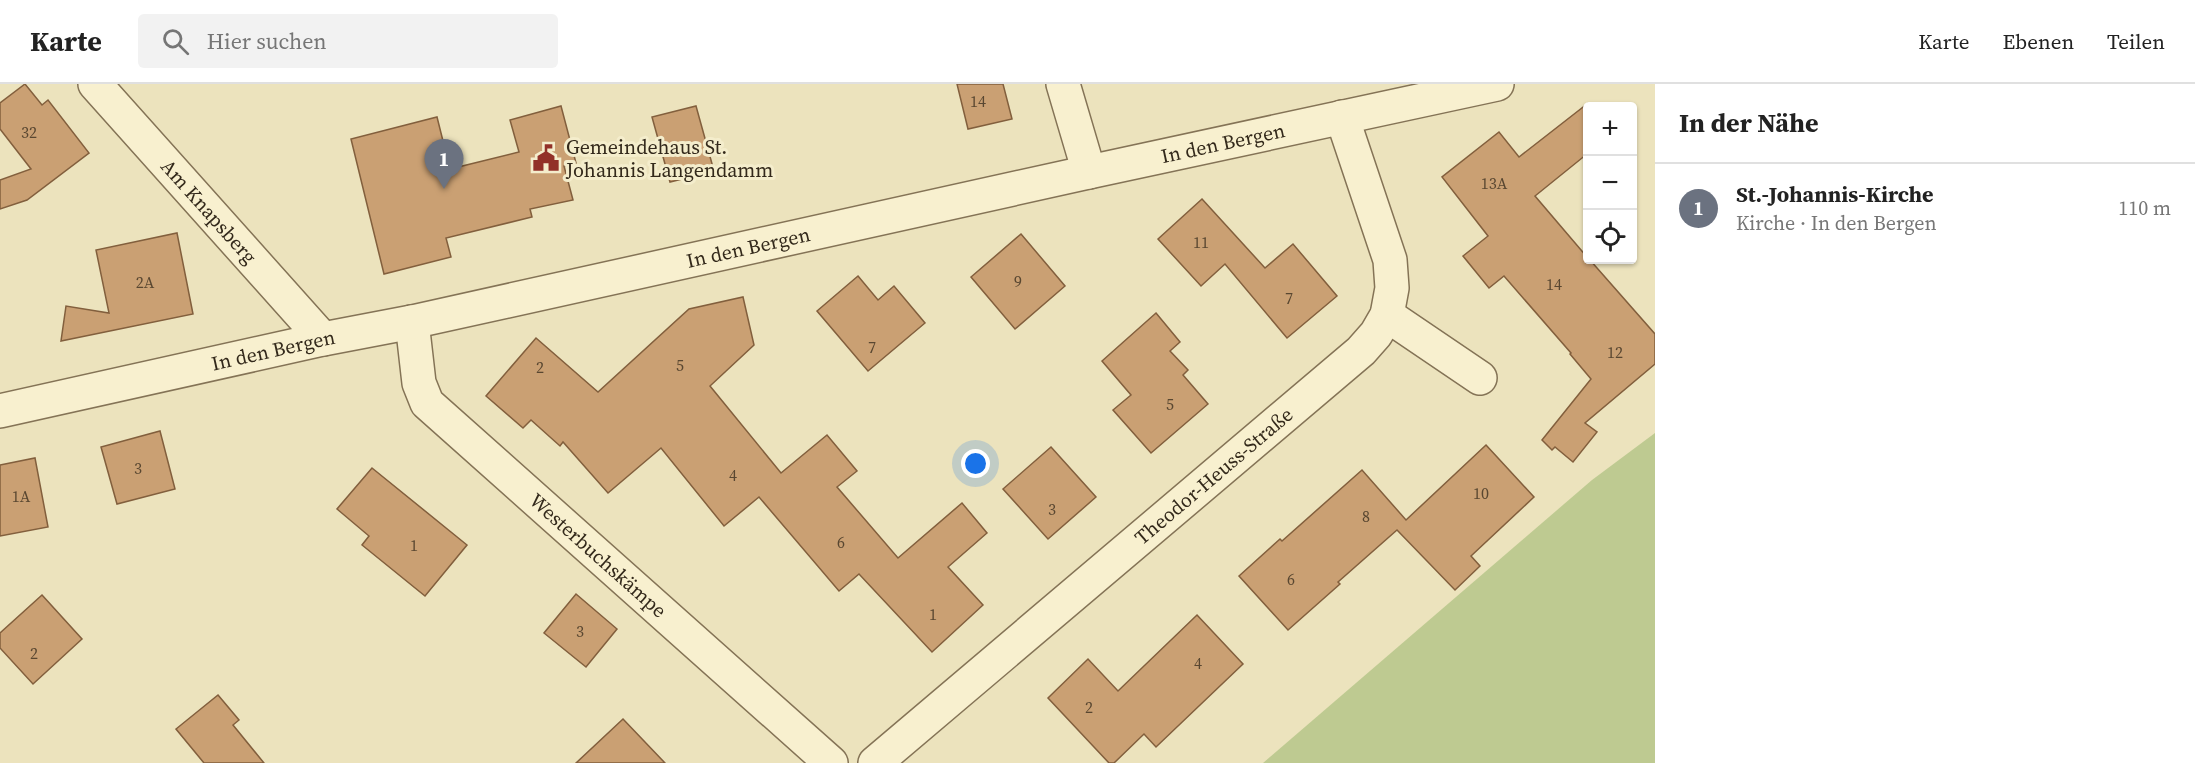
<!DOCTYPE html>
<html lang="de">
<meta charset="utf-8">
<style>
:root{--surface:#fff;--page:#f2f2f2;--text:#222;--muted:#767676;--line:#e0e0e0;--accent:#923128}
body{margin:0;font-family:"Source Serif 4",serif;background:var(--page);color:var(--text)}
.controls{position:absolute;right:18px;top:18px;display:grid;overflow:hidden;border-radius:6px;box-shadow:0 2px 4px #0004}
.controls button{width:54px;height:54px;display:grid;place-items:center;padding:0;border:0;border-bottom:2px solid var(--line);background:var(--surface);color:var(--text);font:30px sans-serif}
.you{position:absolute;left:976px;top:380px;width:21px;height:21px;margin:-15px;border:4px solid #fff;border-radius:50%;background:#1a73e8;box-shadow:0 0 0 9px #1a73e833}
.badge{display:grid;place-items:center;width:39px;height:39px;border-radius:50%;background:var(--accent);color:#fff;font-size:20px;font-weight:700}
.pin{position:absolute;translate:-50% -50px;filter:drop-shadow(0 2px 3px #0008)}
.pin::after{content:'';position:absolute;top:32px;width:21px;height:18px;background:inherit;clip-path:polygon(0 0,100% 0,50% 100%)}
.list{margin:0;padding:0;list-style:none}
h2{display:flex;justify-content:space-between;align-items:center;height:78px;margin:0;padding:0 24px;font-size:26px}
h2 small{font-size:20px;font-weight:400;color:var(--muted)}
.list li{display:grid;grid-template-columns:39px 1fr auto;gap:18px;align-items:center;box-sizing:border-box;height:90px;padding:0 24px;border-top:2px solid var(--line)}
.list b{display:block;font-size:22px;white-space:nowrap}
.list p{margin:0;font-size:20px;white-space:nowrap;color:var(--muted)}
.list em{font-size:20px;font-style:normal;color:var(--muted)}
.icon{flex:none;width:33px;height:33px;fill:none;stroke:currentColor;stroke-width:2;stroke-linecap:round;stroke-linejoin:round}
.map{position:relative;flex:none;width:1655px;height:679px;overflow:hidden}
header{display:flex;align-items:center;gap:36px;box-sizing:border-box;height:84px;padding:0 30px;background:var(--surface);border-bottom:2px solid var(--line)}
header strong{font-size:28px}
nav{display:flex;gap:33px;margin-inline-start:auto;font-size:21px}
.search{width:420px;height:54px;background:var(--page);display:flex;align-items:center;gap:15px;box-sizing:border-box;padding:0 21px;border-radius:6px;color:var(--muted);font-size:22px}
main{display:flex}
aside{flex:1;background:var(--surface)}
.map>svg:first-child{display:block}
</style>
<header>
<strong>Karte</strong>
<div class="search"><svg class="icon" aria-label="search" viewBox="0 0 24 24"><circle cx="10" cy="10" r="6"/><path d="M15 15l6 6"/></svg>Hier suchen</div>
<nav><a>Karte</a><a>Ebenen</a><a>Teilen</a></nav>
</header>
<main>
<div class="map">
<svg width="1655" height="679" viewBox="0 0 1655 679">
<rect width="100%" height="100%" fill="#ece3bd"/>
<polygon fill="#beca91" points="1655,349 1655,679 1263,679 1592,396"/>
<g fill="#caa073" stroke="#825f3d" stroke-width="1.5">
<polygon points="25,0 42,21 48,16 89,69 27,116 0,125 0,96 31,85 0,45 0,19"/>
<polygon points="957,0 1003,0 1012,35 968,45"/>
<polygon points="1587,20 1587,70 1535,112 1587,173 1587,176 1590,176 1655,250 1655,280 1585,339 1597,348 1573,378 1555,363 1552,366 1542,356 1591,295 1570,270 1571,269 1504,192 1489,204 1463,172 1488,152 1442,93 1499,48 1519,73"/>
<polygon points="561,22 576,79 564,82 573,116 530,125 532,133 446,154 451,173 384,190 351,55 437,33 450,85 519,68 510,36"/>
<polygon points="696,22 714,87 670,98 652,33"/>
<polygon points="1202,115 1265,184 1293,160 1337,212 1287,254 1225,180 1201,202 1158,155"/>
<polygon points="177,149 193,230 61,257 66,222 109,229 96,166"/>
<polygon points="1021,150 1065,202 1015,245 971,193"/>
<polygon points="858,192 878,216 894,202 925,239 868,287 817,227"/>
<polygon points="743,213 754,261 710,302 781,389 827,351 857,387 837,403 898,474 962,419 987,449 948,483 983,521 932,568 859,490 839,507 759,413 724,442 661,364 608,409 563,358 560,362 531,336 523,344 486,312 536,254 598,308 689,225"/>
<polygon points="1156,229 1180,258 1170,267 1188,286 1183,291 1208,320 1151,369 1113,326 1131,311 1102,277"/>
<polygon points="160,347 175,405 117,420 101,363"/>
<polygon points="1486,361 1534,413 1471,472 1480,482 1455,506 1397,446 1338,498 1340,500 1288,546 1239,492 1280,455 1282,457 1362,386 1406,436"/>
<polygon points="1051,363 1096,413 1048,455 1003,405"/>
<polygon points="35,374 48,443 0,452 0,381"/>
<polygon points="372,384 467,461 425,512 362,461 369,452 337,425"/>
<polygon points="576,510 617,545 586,583 544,549"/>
<polygon points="42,511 82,555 33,600 0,564 0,549"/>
<polygon points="1197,531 1243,580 1156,663 1144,650 1114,679 1109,679 1048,614 1088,575 1118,607"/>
<polygon points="218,611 239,636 233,641 264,679 204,679 176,645"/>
<polygon points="623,635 665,679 576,679"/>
</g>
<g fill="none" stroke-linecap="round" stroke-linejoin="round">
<defs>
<g id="minor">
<path id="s1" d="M95,0L323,255"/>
<polyline points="1063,0 1089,88"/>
<polyline points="1387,231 1480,294"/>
<path id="s2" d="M412,238L419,299L427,319L831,679"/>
<path id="s3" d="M0,327L323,255L412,238L1089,88L1497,0"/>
<path id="s4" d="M875,679L1361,267L1376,250L1387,231L1392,204L1390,176L1342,33"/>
</g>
</defs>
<use href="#minor" stroke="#847356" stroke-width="36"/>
<use href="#minor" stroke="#f8f0cf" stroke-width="33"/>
</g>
<defs>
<symbol id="civic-bare" viewBox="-9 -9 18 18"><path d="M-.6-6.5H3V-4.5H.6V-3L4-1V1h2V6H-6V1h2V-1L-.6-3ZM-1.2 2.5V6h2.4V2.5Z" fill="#923128" stroke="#f4edcc" stroke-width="2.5" paint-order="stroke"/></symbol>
</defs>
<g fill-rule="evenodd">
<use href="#civic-bare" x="527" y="55" width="38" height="38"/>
</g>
<g text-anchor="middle" stroke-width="6" stroke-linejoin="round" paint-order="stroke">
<g font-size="16" fill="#594731">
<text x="978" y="23">14</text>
<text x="29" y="54">32</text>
<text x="1494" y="105">13A</text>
<text x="1201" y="164">11</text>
<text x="1018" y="203">9</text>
<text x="145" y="204">2A</text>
<text x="1554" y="206">14</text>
<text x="1289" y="220">7</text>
<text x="872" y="269">7</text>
<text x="1615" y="274">12</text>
<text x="680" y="287">5</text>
<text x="540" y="289">2</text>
<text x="1170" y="326">5</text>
<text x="138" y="390">3</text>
<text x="733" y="397">4</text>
<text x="1481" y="415">10</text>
<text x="21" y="418">1A</text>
<text x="1052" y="431">3</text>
<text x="1366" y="438">8</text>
<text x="841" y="464">6</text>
<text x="414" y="467">1</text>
<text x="1291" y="501">6</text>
<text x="933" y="536">1</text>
<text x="580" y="553">3</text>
<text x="34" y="575">2</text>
<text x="1198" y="585">4</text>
<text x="1089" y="629">2</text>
</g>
<g font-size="20" fill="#33291b" stroke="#f4edcc">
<text dy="7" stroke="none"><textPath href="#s3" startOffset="1252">In den Bergen</textPath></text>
<text dy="7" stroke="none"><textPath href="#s1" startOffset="171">Am Knapsberg</textPath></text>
<text dy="7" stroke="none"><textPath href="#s3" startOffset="766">In den Bergen</textPath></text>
<text dy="7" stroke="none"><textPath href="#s3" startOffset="280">In den Bergen</textPath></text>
<text dy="7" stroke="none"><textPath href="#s4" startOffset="444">Theodor-Heuss-Straße</textPath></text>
<text dy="7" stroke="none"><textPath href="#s2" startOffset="312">Westerbuchskämpe</textPath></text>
</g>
<g font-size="20" fill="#33291b" stroke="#f4edcc" text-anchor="start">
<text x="566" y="70">Gemeindehaus St.<tspan x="566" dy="23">Johannis Langendamm</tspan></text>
</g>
</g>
</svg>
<div class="controls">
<button>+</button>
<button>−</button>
<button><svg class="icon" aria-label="locate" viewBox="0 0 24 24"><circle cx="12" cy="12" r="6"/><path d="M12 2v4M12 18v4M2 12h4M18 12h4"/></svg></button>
</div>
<div class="you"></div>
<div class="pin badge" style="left:444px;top:105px;background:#6b7280">1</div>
</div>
<aside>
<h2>In der Nähe<small></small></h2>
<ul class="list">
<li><span class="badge" style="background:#6b7280">1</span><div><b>St.-Johannis-Kirche</b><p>Kirche · In den Bergen</p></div><em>110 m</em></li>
</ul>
</aside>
</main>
